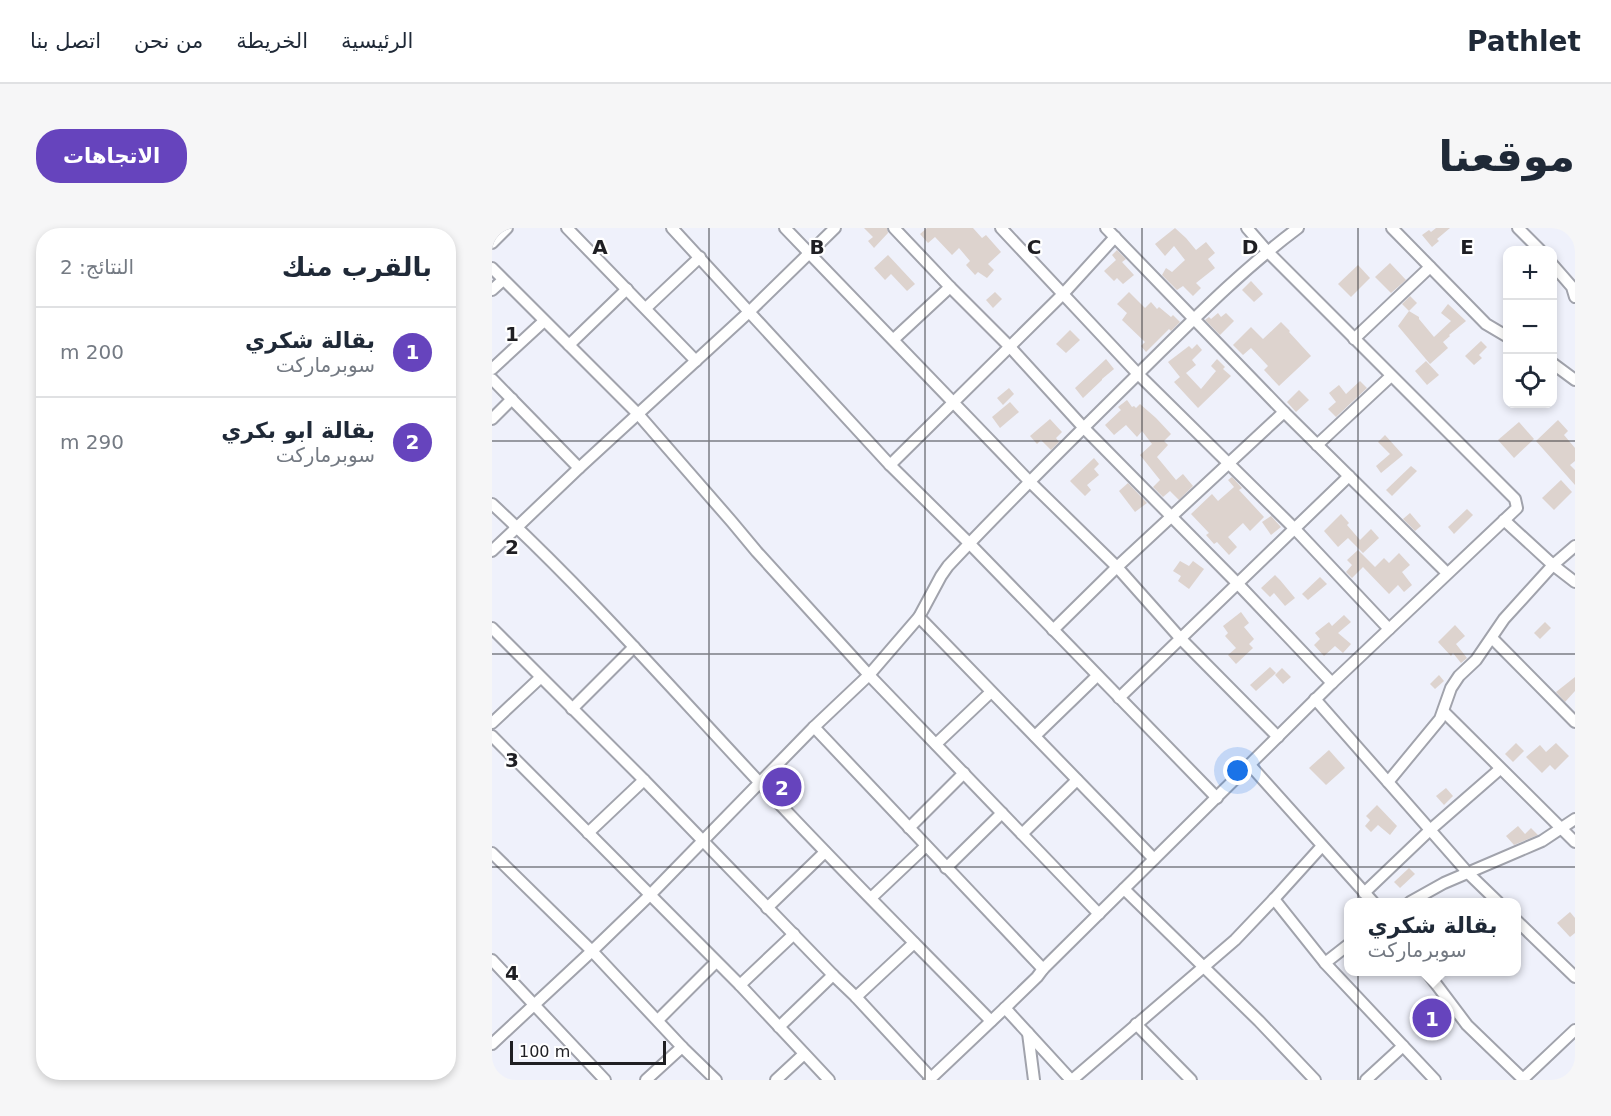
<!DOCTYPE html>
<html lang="ar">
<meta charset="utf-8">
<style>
:root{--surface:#fff;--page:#f6f6f7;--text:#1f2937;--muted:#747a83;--line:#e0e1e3;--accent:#6644bd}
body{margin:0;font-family:"DejaVu Sans",Vazirmatn,sans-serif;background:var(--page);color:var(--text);direction:rtl}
.controls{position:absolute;right:18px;top:18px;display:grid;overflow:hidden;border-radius:12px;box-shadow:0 3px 9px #0003}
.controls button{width:54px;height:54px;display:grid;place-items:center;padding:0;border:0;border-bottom:2px solid var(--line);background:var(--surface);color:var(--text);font:30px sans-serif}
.scale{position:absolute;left:18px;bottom:15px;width:156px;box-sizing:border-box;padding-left:6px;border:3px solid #1f1f23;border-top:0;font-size:16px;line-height:21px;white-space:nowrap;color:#1f1f23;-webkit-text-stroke:4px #fff;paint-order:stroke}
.you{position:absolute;left:746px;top:543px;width:21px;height:21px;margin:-15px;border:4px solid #fff;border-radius:50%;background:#1a73e8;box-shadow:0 0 0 9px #1a73e833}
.badge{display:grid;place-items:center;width:39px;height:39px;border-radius:50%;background:var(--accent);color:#fff;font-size:20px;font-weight:700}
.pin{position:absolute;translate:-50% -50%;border:3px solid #fff;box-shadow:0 2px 6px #0006}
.popup{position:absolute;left:852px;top:670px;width:177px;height:78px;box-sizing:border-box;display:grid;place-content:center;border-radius:12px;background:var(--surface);filter:drop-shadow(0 2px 4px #0005);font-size:20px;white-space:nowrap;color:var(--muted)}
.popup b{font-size:22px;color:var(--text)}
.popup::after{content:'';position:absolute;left:50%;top:100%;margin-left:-12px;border:12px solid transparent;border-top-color:var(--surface)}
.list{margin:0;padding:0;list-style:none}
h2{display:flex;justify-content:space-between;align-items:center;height:78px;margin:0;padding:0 24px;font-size:26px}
h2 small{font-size:20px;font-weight:400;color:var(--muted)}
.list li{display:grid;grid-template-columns:39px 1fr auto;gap:18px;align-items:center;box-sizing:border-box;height:90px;padding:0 24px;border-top:2px solid var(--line)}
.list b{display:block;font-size:22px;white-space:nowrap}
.list p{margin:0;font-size:20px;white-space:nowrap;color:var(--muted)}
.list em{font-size:20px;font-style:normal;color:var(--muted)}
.icon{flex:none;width:33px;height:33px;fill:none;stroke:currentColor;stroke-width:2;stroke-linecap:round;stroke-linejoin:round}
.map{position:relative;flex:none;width:1083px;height:852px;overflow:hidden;direction:ltr;border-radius:24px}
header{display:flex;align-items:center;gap:36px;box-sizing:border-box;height:84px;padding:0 30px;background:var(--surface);border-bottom:2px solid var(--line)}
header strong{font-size:28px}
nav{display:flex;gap:33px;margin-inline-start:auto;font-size:21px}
.intro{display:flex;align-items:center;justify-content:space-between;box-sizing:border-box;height:144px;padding:0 36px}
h1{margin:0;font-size:42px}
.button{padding:15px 27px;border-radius:24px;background:var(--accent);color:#fff;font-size:21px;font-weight:700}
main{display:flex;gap:36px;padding:0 36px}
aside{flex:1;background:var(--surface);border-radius:24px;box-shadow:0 3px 9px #0003}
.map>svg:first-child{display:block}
</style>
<header>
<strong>Pathlet</strong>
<nav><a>الرئيسية</a><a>الخريطة</a><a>من نحن</a><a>اتصل بنا</a></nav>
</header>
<div class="intro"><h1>موقعنا</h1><a class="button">الاتجاهات</a></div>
<main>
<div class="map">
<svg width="1083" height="852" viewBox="0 0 1083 852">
<rect width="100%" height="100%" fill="#eff1fb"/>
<g fill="#ddd3ce">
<polygon points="372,0 395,0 396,5 382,20 376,13 381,9"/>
<polygon points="435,0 481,0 490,10 494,7 509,24 496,36 502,42 495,50 486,44 483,47 474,37 478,33 467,20 460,27 443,9 436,15 428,6"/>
<polygon points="683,0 694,10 704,22 714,14 723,25 716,31 723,40 704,55 709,60 701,68 691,58 685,62 670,47 674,40 680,44 693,32 682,18 673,28 663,16"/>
<polygon points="944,0 958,0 945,11 947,13 940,19 930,7 937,2 939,4"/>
<polygon points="625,22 634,31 630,34 642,47 631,56 625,50 622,53 612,43 624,32 620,27"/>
<polygon points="396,27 423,56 415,63 399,46 393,52 382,40"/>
<polygon points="898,35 914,52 899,65 883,49"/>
<polygon points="866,37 878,50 859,69 846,56"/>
<polygon points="759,53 771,66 762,74 750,62"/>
<polygon points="503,64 510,71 501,80 494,72"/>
<polygon points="637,64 653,80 659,74 665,81 667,79 679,89 681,87 688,94 679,103 677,101 654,124 649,118 653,114 630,92 635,85 625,76"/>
<polygon points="918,68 925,75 917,83 910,76"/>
<polygon points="956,76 974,93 957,107 958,108 951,114 956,120 938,136 906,98 917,83 927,89 927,91 942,109 959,93 949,85"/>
<polygon points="726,85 729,89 734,85 742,93 728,107 713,92 717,89 719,91"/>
<polygon points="789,94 798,103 797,104 819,128 787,158 772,142 776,138 759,120 751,127 741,117 759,99 771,111"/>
<polygon points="578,102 588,112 574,125 564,116"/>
<polygon points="989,113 995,119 987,127 990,130 982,137 973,128"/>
<polygon points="705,116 710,122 700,132 704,137 694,145 709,161 724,143 719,138 725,131 733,139 731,141 739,148 706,180 682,154 688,149 676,134 697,118 700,121"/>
<polygon points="614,131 622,141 610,151 610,152 591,170 583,160"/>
<polygon points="934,133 947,147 935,157 923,143"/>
<polygon points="868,153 875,160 844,189 836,181 844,174 837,165 847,157 854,166"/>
<polygon points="517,160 522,166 511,177 505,170"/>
<polygon points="807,162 817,172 804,184 795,174"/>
<polygon points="635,172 640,179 642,178 644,180 648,176 664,190 679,206 672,213 676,217 665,229 684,252 691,246 701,258 687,272 678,263 671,269 661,259 668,252 648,227 660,216 650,203 645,209 634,197 622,207 613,197 629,182 626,179"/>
<polygon points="518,174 527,184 508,200 500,189"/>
<polygon points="558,191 570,204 564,210 567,214 559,222 549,212 545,216 538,208"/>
<polygon points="1066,192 1076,203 1072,207 1083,220 1083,233 1078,237 1083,242 1083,257 1044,213"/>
<polygon points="1027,194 1042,211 1022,230 1006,212"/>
<polygon points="893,207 911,227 889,245 884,238 898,226 886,214"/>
<polygon points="602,230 607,236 602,241 607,247 595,257 599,262 593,268 578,253"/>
<polygon points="919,238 925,243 900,268 894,262"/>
<polygon points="740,249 750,260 747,262 772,289 758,303 751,295 736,309 745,319 737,327 725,314 722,316 714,307 717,305 699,286 720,266 726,273 742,259 736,252"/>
<polygon points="1069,252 1080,264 1062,282 1050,270"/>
<polygon points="636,255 655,275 643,284 627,263"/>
<polygon points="975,281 981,287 962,306 956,299"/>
<polygon points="918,285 929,298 923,303 911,291"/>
<polygon points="849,286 857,295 855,297 868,312 879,301 887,310 871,325 856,310 846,319 832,303"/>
<polygon points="779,288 789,299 779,307 770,294"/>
<polygon points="866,322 883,339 892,330 897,335 907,325 918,337 910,344 920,357 912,364 906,357 897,366 871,339 860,350 854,344 860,337 855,332"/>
<polygon points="688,333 697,338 701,333 712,341 697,361 686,353 689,348 681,343"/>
<polygon points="783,347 788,352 803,370 793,378 782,365 778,369 769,360"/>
<polygon points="828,349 835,356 816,372 810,366"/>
<polygon points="749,384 757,395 752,399 762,411 757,416 761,420 744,436 736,427 744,420 733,408 736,405 731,398"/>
<polygon points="852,387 859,394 846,405 859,416 851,425 843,418 832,428 822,417 828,411 823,405 837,394 840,398"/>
<polygon points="1053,394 1059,400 1048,411 1042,405"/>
<polygon points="963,397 973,408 964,416 975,430 969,435 961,425 959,428 946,414"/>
<polygon points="778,439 784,445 764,463 758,457"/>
<polygon points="790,440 799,449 791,456 783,447"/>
<polygon points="947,447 952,453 943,461 938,456"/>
<polygon points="1083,449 1083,463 1073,474 1064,464"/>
<polygon points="1024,515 1032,523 1021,534 1013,526"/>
<polygon points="1064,515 1077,528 1063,542 1058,537 1050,545 1034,529 1048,517 1054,524"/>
<polygon points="837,522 853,540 834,557 817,540"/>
<polygon points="954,560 961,568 952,577 944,568"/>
<polygon points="885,577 905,598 898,607 886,597 879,604 873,598 878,592 874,588"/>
<polygon points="1026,598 1033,606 1039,600 1046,607 1022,617 1014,608"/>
<polygon points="917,640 923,646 908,660 902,654"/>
<polygon points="1078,684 1083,690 1083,705 1078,709 1065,695"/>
</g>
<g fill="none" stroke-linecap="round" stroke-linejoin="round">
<defs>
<g id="minor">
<polyline points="75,0 204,133"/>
<polyline points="180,0 398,237 477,315 725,570"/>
<polyline points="293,0 538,254 625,339 689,411 786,509"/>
<polyline points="402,0 458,59 518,119 591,199 746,356 840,455"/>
<polyline points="509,0 646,146 802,300 897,401"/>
<polyline points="614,0 792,184 955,345"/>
<polyline points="900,0 994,96 1016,109"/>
<polyline points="1026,0 1048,22"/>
<polyline points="0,15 15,0"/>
<polyline points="1060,36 1080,59 1083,69"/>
<polyline points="0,40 146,186 240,294 265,324 377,447 607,686"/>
<polyline points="0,62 11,52"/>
<polyline points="154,80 208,29"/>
<polyline points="402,111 458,59"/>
<polyline points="862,111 938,39"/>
<polyline points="77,117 135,61"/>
<polyline points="1060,135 1083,152"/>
<polyline points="0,141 52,93"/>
<polyline points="0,151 87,240"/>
<polyline points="0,191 20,171"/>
<polyline points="825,217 899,148"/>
<polyline points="398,237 571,66 623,9"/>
<path d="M0,276C95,364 180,461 268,555C343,636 422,714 499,793"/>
<polyline points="1083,318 1061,337 1083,354"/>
<polyline points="0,323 87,240 257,84 343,0"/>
<polyline points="427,389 662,631"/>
<polyline points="0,400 152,552 341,747 364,769 439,850"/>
<polyline points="561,402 625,339 792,184"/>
<polyline points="1000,410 1083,494"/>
<polyline points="627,470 857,248"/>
<polyline points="823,471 976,645 1006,674"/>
<polyline points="80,481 142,419"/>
<polyline points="952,484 1083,614"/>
<polyline points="0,495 48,450"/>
<polyline points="322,499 551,741"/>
<polyline points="0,508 248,757 337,852"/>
<polyline points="543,508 605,448"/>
<polyline points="444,516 499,464"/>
<polyline points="758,537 881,674"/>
<polyline points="896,554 948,491 959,460 967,448 984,432 1012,391 1061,337 1012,292"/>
<polyline points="417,600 472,545"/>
<polyline points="96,605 152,552"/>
<polyline points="530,606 585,552"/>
<polyline points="0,625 100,723 190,819 224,852"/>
<polyline points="454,640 510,585"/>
<polyline points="632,661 767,793 823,852"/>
<polyline points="872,665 938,602 1008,541"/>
<polyline points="379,670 434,618"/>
<polyline points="782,671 833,735 943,852"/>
<polyline points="918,674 952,655 1050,613 1083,591"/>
<polyline points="275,680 333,624"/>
<polyline points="1024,692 1083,749"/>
<polyline points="0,732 113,852"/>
<polyline points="833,735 856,717"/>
<polyline points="935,744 975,797 1031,851"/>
<polyline points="248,757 302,706"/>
<polyline points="364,769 422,715"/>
<polyline points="513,780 579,852"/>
<polyline points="166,792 224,734"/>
<polyline points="644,796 699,852"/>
<polyline points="287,799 341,747"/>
<polyline points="536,805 542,852"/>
<path d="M0,816L100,723L158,667L322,499L377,447L427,389L449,348L456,338C517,273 581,210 645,147C697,96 747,44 806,0"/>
<polyline points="154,852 190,819"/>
<polyline points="284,852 312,826"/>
<polyline points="437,852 513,780 545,749 551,741 840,455 1025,280 1023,271 775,23 755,0"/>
<polyline points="580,852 743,712 782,671 830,618"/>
<polyline points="874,852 911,818"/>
<polyline points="1030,852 1083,802"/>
</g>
</defs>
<use href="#minor" stroke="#a1a3ac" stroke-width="14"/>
<use href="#minor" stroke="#fff" stroke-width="10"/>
</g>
<path fill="none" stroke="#1f1f23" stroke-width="1.5" stroke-opacity="0.55" d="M217,0V852M433,0V852M650,0V852M866,0V852M0,213H1083M0,426H1083M0,639H1083"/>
<g font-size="20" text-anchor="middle" font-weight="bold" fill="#1f1f23" stroke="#fff" stroke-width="4.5" stroke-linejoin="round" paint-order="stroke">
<text x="108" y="26">A</text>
<text x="325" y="26">B</text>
<text x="542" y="26">C</text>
<text x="758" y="26">D</text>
<text x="975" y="26">E</text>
<text x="20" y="113">1</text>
<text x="20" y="326">2</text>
<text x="20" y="539">3</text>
<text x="20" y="752">4</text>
</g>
</svg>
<div class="controls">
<button>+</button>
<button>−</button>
<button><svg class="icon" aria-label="locate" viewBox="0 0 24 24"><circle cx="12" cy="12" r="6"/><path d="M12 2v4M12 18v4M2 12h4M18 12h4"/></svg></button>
</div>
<div class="scale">100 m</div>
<div class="you"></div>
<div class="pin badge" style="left:940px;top:790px">1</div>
<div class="popup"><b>بقالة شكري</b>سوبرماركت</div>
<div class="pin badge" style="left:290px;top:559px">2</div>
</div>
<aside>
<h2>بالقرب منك<small>النتائج: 2</small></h2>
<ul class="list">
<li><span class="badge">1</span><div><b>بقالة شكري</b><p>سوبرماركت</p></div><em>200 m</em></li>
<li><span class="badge">2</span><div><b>بقالة ابو بكري</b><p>سوبرماركت</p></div><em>290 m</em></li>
</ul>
</aside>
</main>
